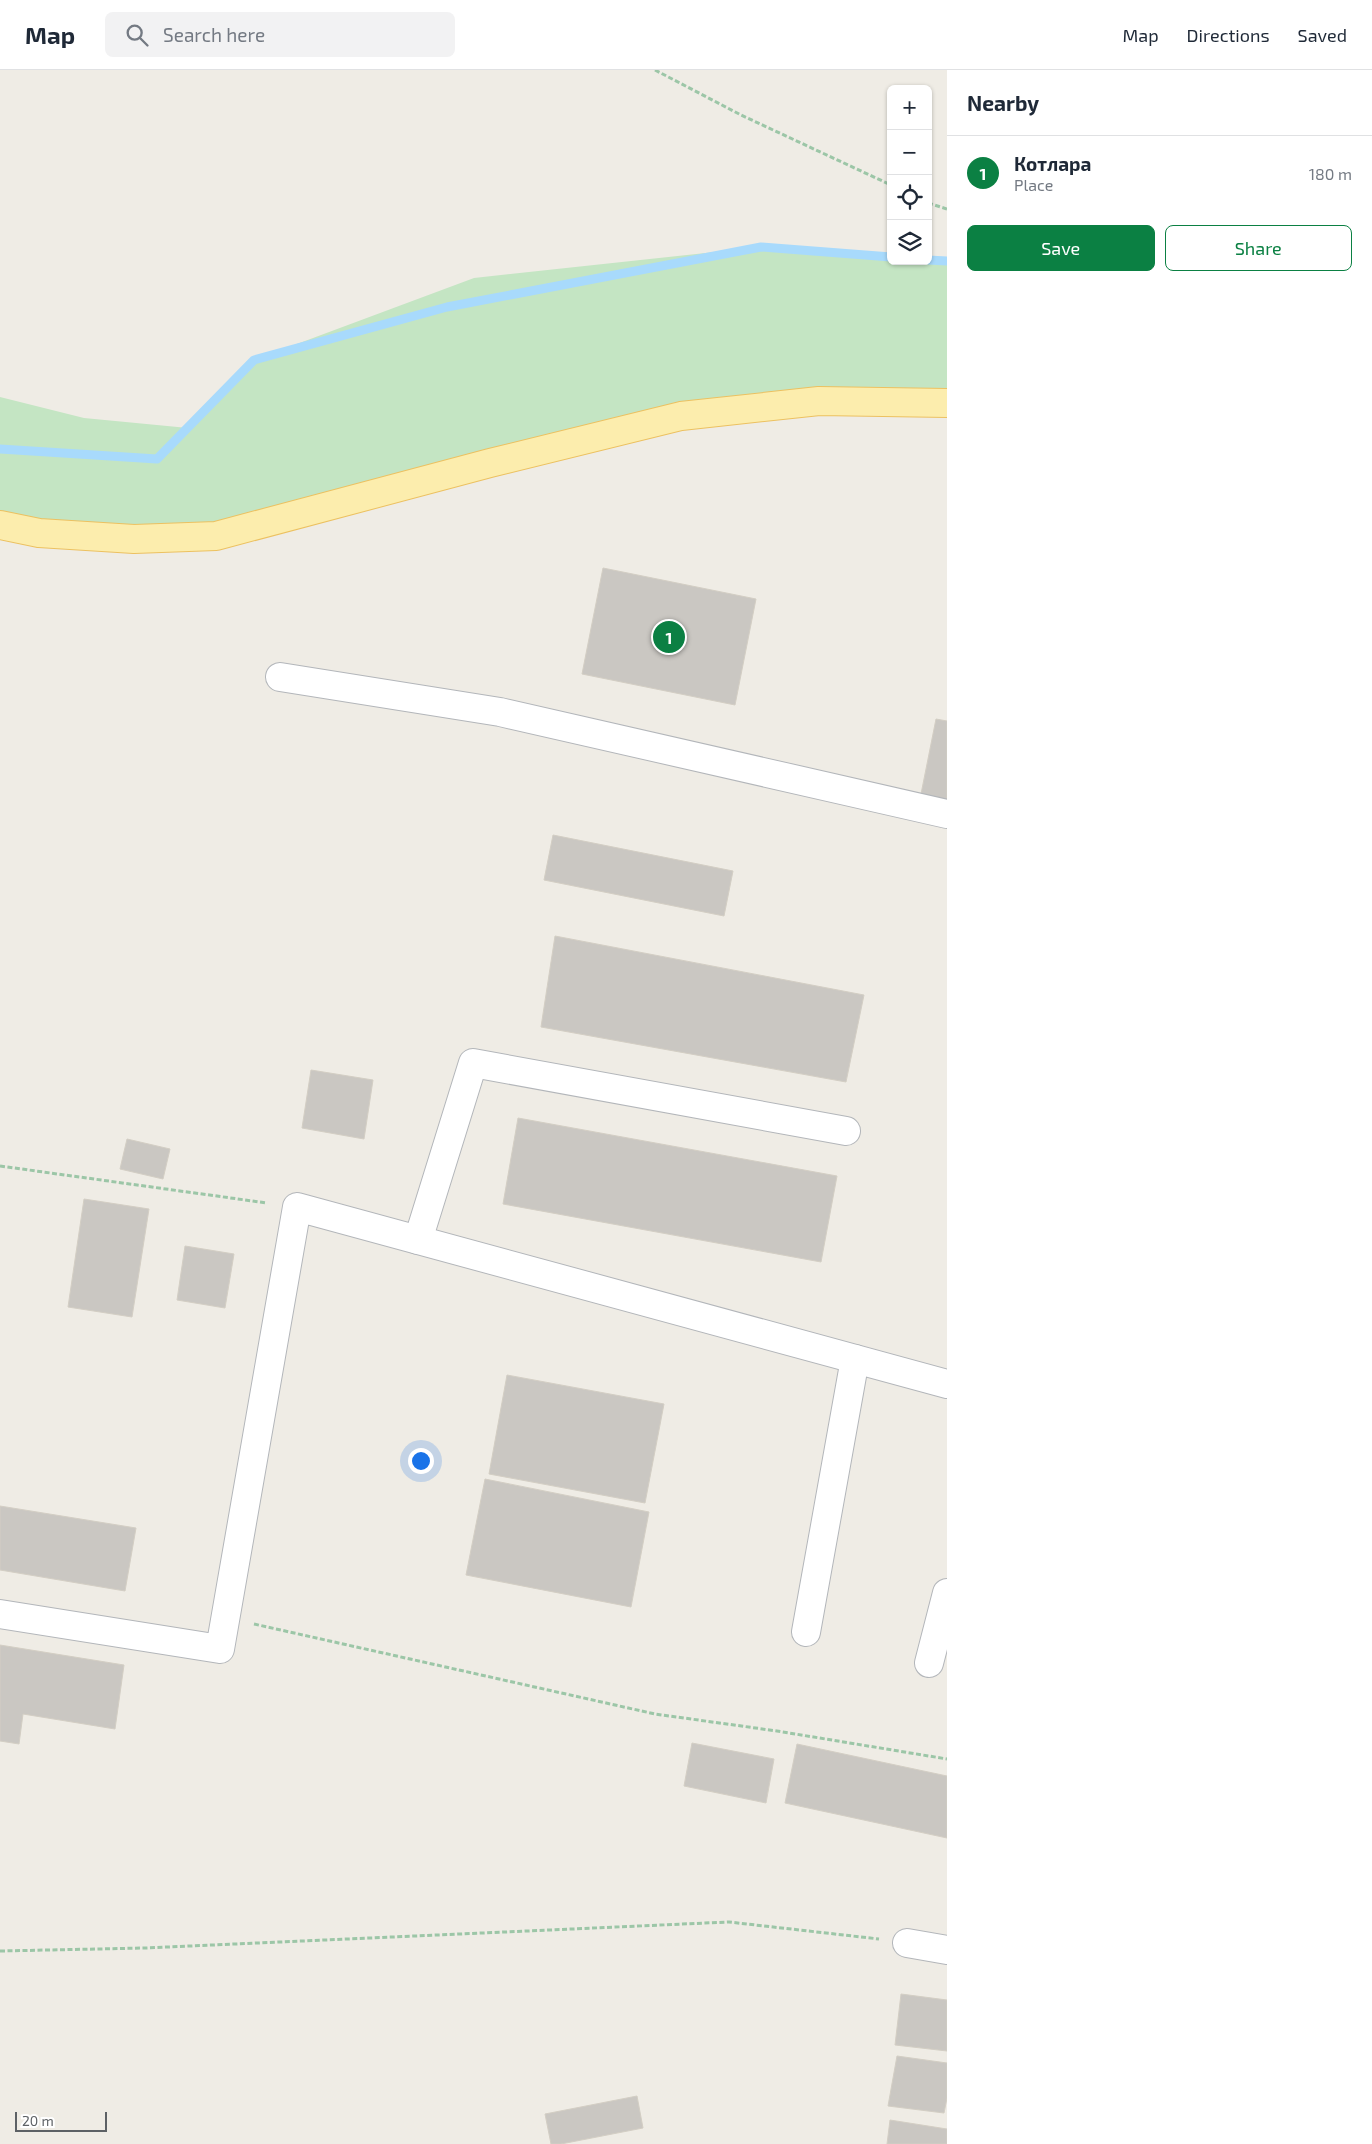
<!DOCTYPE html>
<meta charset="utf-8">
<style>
:root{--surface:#fff;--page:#f2f2f3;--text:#1f2937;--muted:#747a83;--line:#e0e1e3;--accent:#0b8043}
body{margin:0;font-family:"Exo 2",sans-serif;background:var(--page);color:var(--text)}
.controls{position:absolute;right:15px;top:15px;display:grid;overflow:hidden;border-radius:8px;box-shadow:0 1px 4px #0004}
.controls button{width:45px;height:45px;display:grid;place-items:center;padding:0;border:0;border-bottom:1px solid var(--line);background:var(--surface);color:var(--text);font:25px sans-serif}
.scale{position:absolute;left:15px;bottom:12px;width:92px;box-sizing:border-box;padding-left:5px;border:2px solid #5d6165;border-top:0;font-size:14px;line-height:18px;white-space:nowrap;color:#5d6165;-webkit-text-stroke:4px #fff;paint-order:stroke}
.you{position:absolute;left:420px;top:1390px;width:18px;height:18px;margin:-12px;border:4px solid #fff;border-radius:50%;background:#1a73e8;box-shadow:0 0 0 8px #1a73e833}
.badge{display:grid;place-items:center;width:32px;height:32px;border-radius:50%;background:var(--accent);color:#fff;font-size:16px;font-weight:700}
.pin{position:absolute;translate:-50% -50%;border:2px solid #fff;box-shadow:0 1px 5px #0006}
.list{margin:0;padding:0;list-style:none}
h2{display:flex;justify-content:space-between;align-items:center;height:65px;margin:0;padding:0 20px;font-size:21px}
h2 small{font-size:16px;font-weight:400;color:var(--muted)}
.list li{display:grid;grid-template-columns:32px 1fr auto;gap:15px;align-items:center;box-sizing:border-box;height:75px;padding:0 20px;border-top:1px solid var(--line)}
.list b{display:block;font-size:19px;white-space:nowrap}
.list p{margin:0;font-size:16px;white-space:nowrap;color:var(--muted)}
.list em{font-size:16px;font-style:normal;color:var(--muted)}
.actions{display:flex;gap:10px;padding:15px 20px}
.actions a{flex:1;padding:11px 0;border:1px solid var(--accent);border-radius:8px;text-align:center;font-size:18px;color:var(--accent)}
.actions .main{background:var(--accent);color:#fff}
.icon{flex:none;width:28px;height:28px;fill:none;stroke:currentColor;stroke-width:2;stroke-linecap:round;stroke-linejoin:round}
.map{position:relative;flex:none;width:947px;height:2074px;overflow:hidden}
header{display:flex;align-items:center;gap:30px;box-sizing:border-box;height:70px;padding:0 25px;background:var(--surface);border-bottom:1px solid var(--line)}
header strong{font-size:24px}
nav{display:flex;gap:28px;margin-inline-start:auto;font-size:18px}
.search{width:350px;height:45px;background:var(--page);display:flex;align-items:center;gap:12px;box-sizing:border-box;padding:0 18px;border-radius:8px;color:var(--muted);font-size:19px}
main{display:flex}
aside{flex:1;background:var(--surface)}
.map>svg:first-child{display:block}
</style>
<header>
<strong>Map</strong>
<div class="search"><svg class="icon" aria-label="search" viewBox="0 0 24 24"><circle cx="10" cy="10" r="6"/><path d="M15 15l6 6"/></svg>Search here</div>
<nav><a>Map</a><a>Directions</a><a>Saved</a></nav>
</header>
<main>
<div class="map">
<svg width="947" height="2074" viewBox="0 0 947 2074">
<rect width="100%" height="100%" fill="#efece5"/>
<polygon fill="#c4e5c3" points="761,177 891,187 891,191 947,191 947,333 681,346 216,466 0,455 0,327 84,348 188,358 254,290 474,208"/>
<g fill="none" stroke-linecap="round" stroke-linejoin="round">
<g stroke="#a8dafc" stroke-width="9">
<polyline points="928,190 947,191"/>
<polyline points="0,379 157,389 254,290 447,237 761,177 891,187"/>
</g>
</g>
<g fill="#cac7c2" stroke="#d3cec4">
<polygon points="603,498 756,529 735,635 582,604"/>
<polygon points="936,649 947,651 947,734 920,729"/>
<polygon points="553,765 733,801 724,846 544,810"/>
<polygon points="555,866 864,925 846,1012 541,957"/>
<polygon points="311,1000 373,1010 364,1069 302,1058"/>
<polygon points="518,1048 837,1106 821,1192 503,1134"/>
<polygon points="127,1069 170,1079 163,1109 120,1099"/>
<polygon points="84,1129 149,1139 132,1247 68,1237"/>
<polygon points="185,1176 234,1184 225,1238 177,1230"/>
<polygon points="507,1305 664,1334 645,1433 489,1404"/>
<polygon points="485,1409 649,1442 631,1537 466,1505"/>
<polygon points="0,1436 136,1458 125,1521 0,1500"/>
<polygon points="0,1575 124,1595 115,1659 23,1644 19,1674 0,1671"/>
<polygon points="692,1673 774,1689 766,1733 684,1716"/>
<polygon points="797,1674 947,1706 947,1768 785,1733"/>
<polygon points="901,1924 947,1930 947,1981 895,1975"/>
<polygon points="897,1986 947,1993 947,2028 944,2043 888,2036"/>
<polygon points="637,2026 643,2058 561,2074 551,2074 545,2044"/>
<polygon points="890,2050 947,2059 947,2074 887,2074"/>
</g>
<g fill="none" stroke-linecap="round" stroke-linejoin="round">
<defs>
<g id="minor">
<polyline points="280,607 500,642 947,744"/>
<polyline points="418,1170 473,993 846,1061"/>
<polyline points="0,1544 220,1579 297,1137 947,1314"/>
<polyline points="806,1562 855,1289"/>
<polyline points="929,1593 947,1523"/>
<polyline points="907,1873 947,1880"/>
</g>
<polyline id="major" points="0,455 39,463 134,469 216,466 490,393 681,346 819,331 947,333"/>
</defs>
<use href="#minor" stroke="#b3b6ba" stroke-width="30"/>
<use href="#major" stroke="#ecc161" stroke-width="30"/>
<g stroke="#9cc6a7" stroke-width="3" stroke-dasharray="5 2.5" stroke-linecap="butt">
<polyline points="655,0 741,45 891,115"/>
<polyline points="928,133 947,139"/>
<polyline points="0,1096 267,1133"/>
<polyline points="254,1554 655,1644 777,1661 947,1689"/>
<polyline points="0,1881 145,1878 729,1852 879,1869"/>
</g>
<use href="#minor" stroke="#fff" stroke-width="28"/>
<use href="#major" stroke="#fcedad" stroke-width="28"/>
</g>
</svg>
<div class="controls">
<button>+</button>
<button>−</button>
<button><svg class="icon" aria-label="locate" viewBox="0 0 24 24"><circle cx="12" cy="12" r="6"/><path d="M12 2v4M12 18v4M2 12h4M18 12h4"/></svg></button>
<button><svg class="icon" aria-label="layers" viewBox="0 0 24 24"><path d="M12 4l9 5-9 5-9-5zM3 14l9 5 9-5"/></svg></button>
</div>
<div class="scale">20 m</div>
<div class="you"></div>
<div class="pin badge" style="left:669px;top:567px">1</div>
</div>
<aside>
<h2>Nearby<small></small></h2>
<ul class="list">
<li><span class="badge">1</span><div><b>Котлара</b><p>Place</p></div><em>180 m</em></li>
</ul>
<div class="actions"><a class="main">Save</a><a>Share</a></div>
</aside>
</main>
